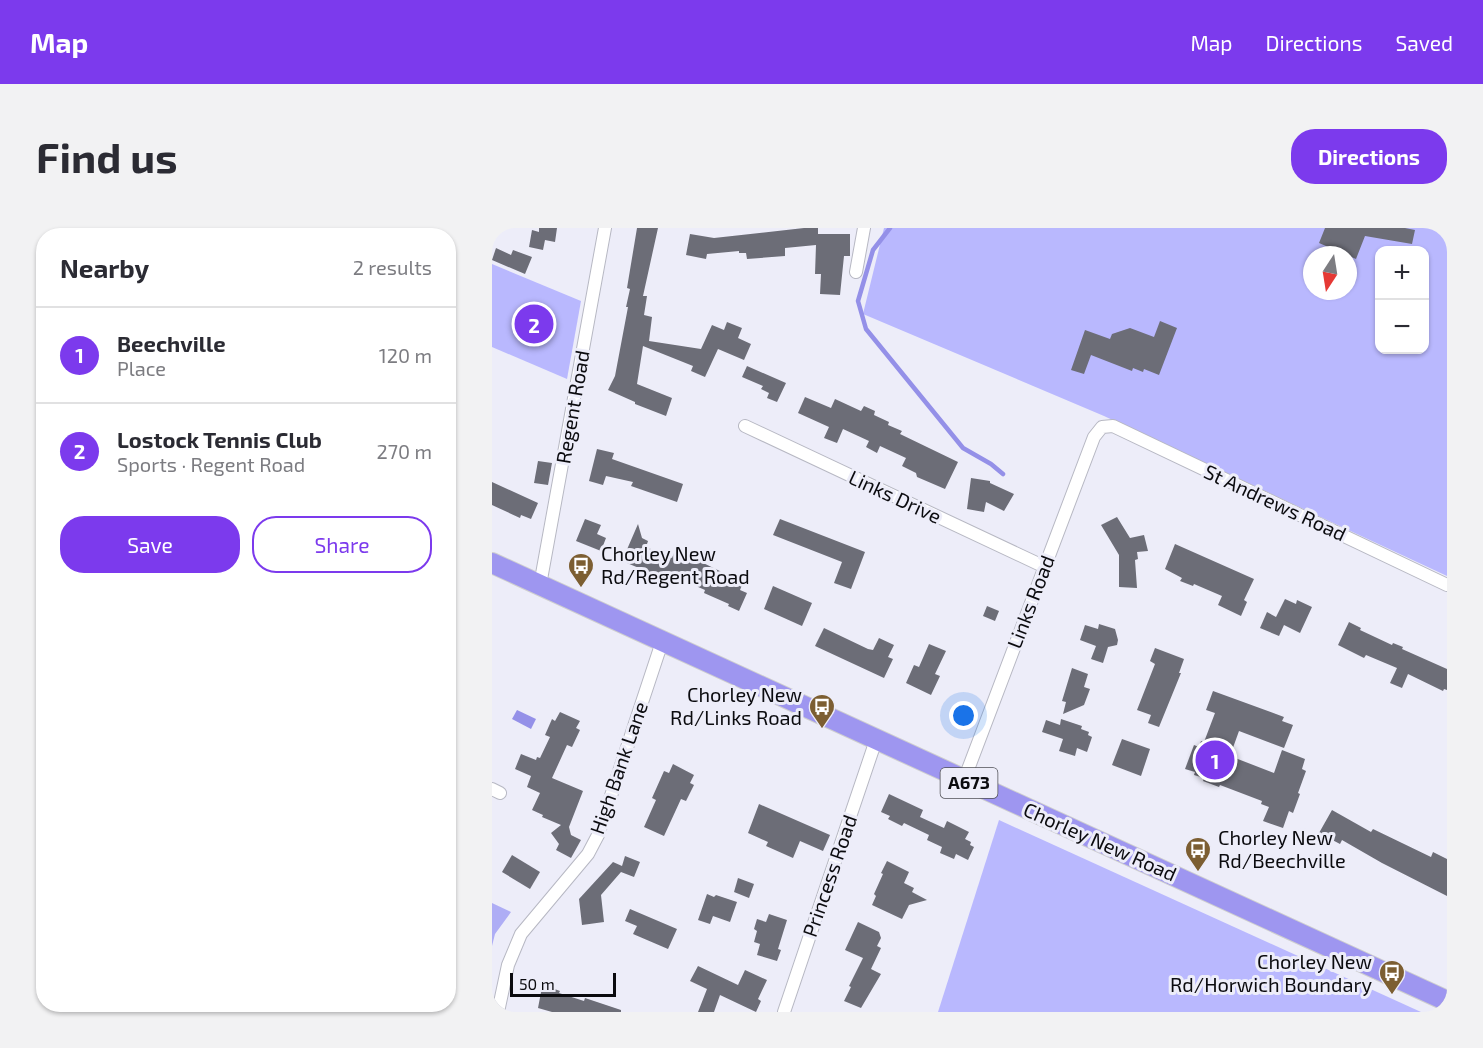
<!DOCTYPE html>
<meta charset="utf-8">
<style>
:root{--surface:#fff;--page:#f2f2f3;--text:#2b2b33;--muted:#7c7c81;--line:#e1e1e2;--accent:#7c3aed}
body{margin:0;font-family:"Exo 2",sans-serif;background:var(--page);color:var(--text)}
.controls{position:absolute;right:18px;top:18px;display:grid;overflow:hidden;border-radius:12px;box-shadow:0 2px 4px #0004}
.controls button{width:54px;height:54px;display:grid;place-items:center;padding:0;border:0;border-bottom:2px solid var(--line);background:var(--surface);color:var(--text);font:30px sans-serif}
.compass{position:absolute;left:811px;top:18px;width:54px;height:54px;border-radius:50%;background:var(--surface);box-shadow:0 2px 4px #0004;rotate:192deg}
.scale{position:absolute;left:18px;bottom:15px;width:106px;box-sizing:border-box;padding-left:6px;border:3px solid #0b0b0f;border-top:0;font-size:16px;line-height:21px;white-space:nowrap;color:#0b0b0f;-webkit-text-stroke:4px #ededf9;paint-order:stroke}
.you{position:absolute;left:472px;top:488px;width:21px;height:21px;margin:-15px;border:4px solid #fff;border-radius:50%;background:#1a73e8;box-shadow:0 0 0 9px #1a73e833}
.badge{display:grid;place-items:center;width:39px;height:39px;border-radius:50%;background:var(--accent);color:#fff;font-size:20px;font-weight:700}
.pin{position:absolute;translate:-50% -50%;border:3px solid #fff;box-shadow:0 2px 6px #0006}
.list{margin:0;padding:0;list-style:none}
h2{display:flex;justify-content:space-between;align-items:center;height:78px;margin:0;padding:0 24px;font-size:26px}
h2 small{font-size:20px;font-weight:400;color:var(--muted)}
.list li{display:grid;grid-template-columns:39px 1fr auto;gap:18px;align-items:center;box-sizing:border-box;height:96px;padding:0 24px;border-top:2px solid var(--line)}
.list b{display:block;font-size:22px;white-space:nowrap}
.list p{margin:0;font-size:20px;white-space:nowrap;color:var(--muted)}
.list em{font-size:20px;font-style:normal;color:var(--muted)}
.actions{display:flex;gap:12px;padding:18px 24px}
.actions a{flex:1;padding:14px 0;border:2px solid var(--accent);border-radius:24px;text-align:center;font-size:21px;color:var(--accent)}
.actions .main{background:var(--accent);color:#fff}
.map{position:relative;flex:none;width:955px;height:784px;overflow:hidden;border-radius:24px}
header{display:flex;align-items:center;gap:36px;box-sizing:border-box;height:84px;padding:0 30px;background:var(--accent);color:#fff}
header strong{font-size:28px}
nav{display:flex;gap:33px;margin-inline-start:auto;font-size:21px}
.intro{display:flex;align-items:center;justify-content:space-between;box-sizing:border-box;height:144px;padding:0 36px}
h1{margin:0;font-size:42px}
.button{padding:15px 27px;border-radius:24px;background:var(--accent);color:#fff;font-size:21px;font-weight:700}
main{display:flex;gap:36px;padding:0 36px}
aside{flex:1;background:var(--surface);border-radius:24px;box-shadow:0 2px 4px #0004}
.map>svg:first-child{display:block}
</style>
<header>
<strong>Map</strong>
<nav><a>Map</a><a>Directions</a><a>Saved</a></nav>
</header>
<div class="intro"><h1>Find us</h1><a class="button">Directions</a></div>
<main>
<aside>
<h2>Nearby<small>2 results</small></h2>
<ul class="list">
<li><span class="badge">1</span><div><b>Beechville</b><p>Place</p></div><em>120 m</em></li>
<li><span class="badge">2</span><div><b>Lostock Tennis Club</b><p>Sports · Regent Road</p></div><em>270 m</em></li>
</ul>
<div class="actions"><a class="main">Save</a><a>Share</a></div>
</aside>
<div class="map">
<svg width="955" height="784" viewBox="0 0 955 784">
<rect width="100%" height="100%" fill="#ededf9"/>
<g fill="#b9b8fe" fill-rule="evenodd">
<path d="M392,0H955V348L612,188L371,86ZM888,22H932V122H888ZM820,27H856V63H820Z"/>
<polygon points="0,36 89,73 75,151 0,119"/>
<polygon points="507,592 929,784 446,784"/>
</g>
<polygon fill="#aeadf5" points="0,675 19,684 3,706 0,718"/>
<polygon fill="#9490e8" points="25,482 44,491 39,501 20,491"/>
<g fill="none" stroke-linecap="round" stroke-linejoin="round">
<polyline stroke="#9490e8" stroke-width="4.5" points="398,0 381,22 366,73 374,101 471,220 499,236 511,246"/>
</g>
<g fill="#6c6d77">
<polygon points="47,0 65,0 63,14 53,12 51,22 37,19 40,2 47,4"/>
<polygon points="145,0 166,0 151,68 155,68 152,87 160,89 157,113 209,121 220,97 232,102 235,94 250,100 246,110 259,116 252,132 226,121 213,149 199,143 201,138 151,118 145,156 180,170 174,188 143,176 143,174 116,162 123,148 136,79 134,79 138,61 135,60"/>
<polygon points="312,0 326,0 326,6 358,6 358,28 352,28 348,67 328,66 329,46 323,46 324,17 293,20 293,28 255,31 254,25 247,25 247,23 215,26 214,31 194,27 198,6 222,10"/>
<polygon points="833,0 913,0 923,2 920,16 873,8 864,31 827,15"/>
<polygon points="4,20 19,27 21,22 40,29 33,46 0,32"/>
<polygon points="668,93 685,100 667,147 652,141 651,144 641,140 640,143 599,127 592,146 579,142 593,102 618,111 620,106 638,100 662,109"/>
<polygon points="255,138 294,155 285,174 275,170 277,165 269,161 271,158 250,149"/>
<polygon points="313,169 339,180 343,171 369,183 372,178 383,183 382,187 397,194 396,197 410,203 408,206 466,234 453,261 425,249 424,245 410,238 414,230 388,218 385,225 374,219 377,213 351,201 345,215 332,210 337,199 306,185"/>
<polygon points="105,221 122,225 120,231 191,256 185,274 139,258 141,254 114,248 111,257 97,253"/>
<polygon points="46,233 60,235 56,257 42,255"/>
<polygon points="479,250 498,253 498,255 522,266 512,283 494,274 492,284 475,281"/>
<polygon points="0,254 46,275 39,291 29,287 28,290 0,277"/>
<polygon points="625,289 638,310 652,307 656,323 645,324 646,331 643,332 645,360 627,359 627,327 609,297"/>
<polygon points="93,291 109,297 105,306 114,310 109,323 84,313"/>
<polygon points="288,291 373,324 359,361 342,355 350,334 281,307"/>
<polygon points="146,296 150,310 156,313 154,319 180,330 184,320 206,329 205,332 234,346 233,349 250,357 248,362 255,365 247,383 236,378 237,376 212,365 213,362 179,347 176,352 130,333"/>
<polygon points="683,316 762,351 752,372 755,374 749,388 726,377 730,368 702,356 701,358 688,353 690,350 673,341"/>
<polygon points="281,358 320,375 310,398 272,381"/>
<polygon points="793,371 804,376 805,372 820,379 808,405 792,397 787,408 768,400 775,384 784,389"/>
<polygon points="495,378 507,383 503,393 491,388"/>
<polygon points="857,394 869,400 868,402 900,417 901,415 911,419 910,421 955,441 955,462 952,461 951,463 916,446 910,460 898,455 905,440 874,427 872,430 846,417"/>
<polygon points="607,396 623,401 626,412 625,417 616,419 611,435 599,431 604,418 588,412 593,397 606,401"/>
<polygon points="332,400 376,421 381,422 387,410 402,417 396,429 401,431 392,450 323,418"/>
<polygon points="437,416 454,423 443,446 448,448 439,467 414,455 422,437 427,439"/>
<polygon points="663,420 692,431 687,445 689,445 667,499 656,495 659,487 645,482 663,436 658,433"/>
<polygon points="580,440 596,446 592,459 598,461 592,477 571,486 574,474 570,473"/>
<polygon points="721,463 792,489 790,493 801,497 792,520 747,503 738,528 782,545 790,522 813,531 810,541 814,543 806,565 808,566 801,585 797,583 791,600 771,593 777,579 769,576 770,573 728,557 727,559 711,553 712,550 702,547 703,544 693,541 702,517 707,519 709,513 712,514 723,485 714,482"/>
<polygon points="68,484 88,493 84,500 88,502 80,519 75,517 60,550 91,563 77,599 79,607 89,612 79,630 64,622 67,616 59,605 69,597 50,589 51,587 40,582 48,565 35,559 39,548 23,541 29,526 44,532 45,529 48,530 58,509 53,507 60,491 63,493"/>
<polygon points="569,491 590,498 589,501 597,504 596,507 600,509 595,524 585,520 583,528 567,523 571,511 550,504 554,492 568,497"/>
<polygon points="630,511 658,521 649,548 620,537"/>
<polygon points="181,536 202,547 198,555 202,557 194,573 189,571 172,608 152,599 164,572 160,570 172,543 177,545"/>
<polygon points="397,566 431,582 428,589 452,600 455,593 477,604 473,611 479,614 478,617 482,619 476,632 464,626 462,631 448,625 450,619 435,612 437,607 412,595 410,598 396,591 398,588 389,584"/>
<polygon points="267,576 338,607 331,623 308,613 301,630 274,618 276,614 256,605"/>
<polygon points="840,582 879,604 881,601 939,629 941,624 955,631 955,668 890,635 850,612 848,616 827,605"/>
<polygon points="20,627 48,644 38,661 10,644"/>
<polygon points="133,628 148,634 142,649 129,644 109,667 112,694 90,697 87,671 121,634 130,638"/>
<polygon points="395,633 417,644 412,655 422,660 420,664 435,672 417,677 410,691 380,677 384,668 382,666 391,646 389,645"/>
<polygon points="246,650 262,656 257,670 242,664"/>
<polygon points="215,666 222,669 224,667 245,674 238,694 221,688 218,696 206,692"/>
<polygon points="138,681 185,701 176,721 141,706 145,698 133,693"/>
<polygon points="277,686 295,692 286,721 289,722 285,733 265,727 268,716 262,714 265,703 262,701 265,691 274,694"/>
<polygon points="366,694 387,704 389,710 385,718 389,720 379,741 389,746 369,780 352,773 359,759 357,758 371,730 353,722"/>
<polygon points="206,738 246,757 253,742 275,752 266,771 269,773 264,784 228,767 222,784 206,784 215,761 198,753"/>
<polygon points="50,759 56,761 57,759 68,763 67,765 92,773 93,770 129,782 129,784 60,784 46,780"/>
</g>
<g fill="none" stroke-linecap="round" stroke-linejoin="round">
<defs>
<g id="minor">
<polyline points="364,44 372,0"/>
<polyline points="253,198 553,339"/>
<polyline points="48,357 113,0"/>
<polyline points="472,552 602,209 610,199 621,198 955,357"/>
<polyline points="0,561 8,565"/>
<polyline points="6,784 16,737 29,706 96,626 106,607 170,414"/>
<polyline points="292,784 384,512"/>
</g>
<polyline id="trunk" points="0,335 955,773"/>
</defs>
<use href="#minor" stroke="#b7b8c3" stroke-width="14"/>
<use href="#trunk" stroke="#cececf" stroke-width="22"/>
<use href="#minor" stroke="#fff" stroke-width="12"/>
<use href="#trunk" stroke="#9e96f0" stroke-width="20"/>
</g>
<defs>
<symbol id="bus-pin" viewBox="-11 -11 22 30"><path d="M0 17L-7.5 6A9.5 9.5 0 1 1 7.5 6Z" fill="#7c5e32" stroke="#ededf9"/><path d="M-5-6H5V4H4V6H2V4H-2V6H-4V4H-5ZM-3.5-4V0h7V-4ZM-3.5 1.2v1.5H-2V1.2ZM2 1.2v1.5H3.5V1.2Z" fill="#fff"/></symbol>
</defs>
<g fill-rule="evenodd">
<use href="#bus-pin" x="74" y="323" width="30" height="40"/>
<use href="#bus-pin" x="315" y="464" width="30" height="40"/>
<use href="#bus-pin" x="691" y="607" width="30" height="40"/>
<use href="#bus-pin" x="885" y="730" width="30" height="40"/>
</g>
<g text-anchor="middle" stroke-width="6" stroke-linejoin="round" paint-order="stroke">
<rect fill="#ededf9" stroke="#4f4f55" stroke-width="1.5" x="448.5" y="540" width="57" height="30" rx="4.5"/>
<g font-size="18" font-weight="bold" fill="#0b0b0f">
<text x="477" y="561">A673</text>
</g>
<g font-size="20" fill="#0b0b0f" stroke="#ededf9">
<text transform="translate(81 179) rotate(-80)" y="7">Regent Road</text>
<text transform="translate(403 269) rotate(25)" y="7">Links Drive</text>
<text transform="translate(783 275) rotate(25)" y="7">St Andrews Road</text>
<text transform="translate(539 374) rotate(-69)" y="7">Links Road</text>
<text transform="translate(127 540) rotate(-71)" y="7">High Bank Lane</text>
<text transform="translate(608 614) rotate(24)" y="7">Chorley New Road</text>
<text transform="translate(338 648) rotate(-71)" y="7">Princess Road</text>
</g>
<g font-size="20" fill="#0b0b0f" stroke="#ededf9" text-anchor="start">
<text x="109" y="333">Chorley New<tspan x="109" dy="23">Rd/Regent Road</tspan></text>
<text x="310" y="474" text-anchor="end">Chorley New<tspan x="310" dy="23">Rd/Links Road</tspan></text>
<text x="726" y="617">Chorley New<tspan x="726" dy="23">Rd/Beechville</tspan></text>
<text x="880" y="741" text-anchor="end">Chorley New<tspan x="880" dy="23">Rd/Horwich Boundary</tspan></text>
</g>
</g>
</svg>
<div class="controls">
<button>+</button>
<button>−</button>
</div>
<svg class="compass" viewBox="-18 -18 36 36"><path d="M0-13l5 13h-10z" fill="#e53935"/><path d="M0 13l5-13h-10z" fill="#7c7c81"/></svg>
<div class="scale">50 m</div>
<div class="you"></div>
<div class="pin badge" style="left:723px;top:532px">1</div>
<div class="pin badge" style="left:42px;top:96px">2</div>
</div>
</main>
